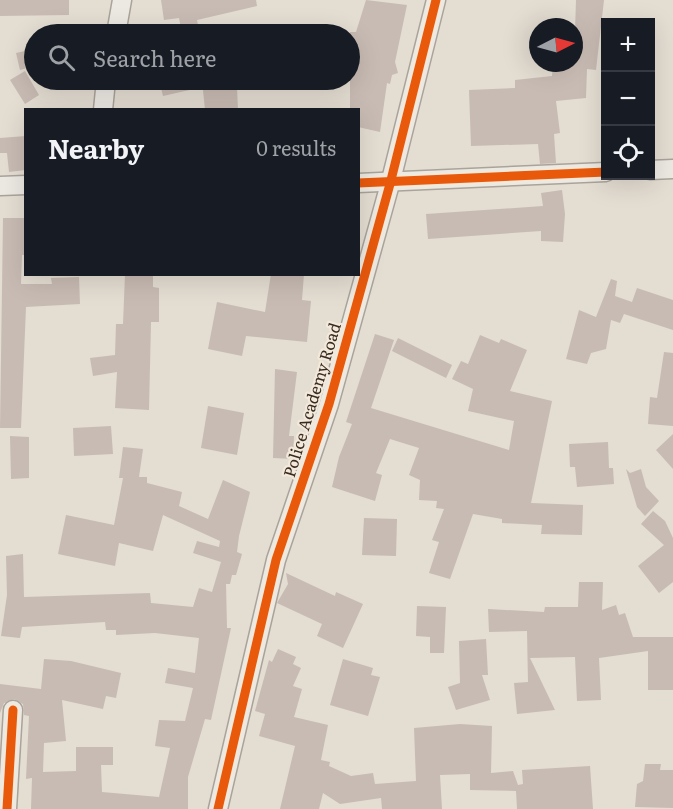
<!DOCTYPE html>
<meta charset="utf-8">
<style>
:root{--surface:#171b24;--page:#242831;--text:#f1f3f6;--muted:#9ea1a6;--line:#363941}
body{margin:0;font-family:Literata,serif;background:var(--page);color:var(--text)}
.controls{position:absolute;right:18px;top:18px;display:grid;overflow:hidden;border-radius:0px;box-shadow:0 6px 24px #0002}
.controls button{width:54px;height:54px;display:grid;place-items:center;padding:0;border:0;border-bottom:2px solid var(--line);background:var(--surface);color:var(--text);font:30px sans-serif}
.compass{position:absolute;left:529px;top:18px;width:54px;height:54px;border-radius:50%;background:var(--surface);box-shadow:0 6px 24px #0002;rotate:84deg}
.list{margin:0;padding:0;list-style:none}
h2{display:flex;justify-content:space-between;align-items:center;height:78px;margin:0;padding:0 24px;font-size:26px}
h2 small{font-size:20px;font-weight:400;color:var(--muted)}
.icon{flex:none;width:33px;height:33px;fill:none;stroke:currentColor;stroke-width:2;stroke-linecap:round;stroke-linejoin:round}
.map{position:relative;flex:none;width:673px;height:809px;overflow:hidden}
.search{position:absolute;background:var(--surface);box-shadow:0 6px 24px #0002;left:24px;top:24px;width:336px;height:66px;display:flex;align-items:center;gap:15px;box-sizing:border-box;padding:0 21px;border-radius:33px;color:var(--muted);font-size:22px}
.panel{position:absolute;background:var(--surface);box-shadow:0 6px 24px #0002;left:24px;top:108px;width:336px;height:168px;border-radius:0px}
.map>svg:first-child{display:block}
</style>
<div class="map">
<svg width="673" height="809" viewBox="0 0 673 809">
<rect width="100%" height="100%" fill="#e4ddd2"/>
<g fill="#c8bbb3">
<polygon points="0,0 69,0 69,15 0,16"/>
<polygon points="161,0 256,0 257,6 197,20 199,30 182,33 179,18 164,20"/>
<polygon points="366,0 407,5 395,62 398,73 392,75 390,84 387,83 380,132 358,127 358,110 350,110 350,32 356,32"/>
<polygon points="576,0 604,0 596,70 587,69 586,98 556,101 560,133 554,134 556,163 540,164 538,144 471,146 469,90 515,88 515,80 552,76 553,63 574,63"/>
<polygon points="34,49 34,66 20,70 16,53"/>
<polygon points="25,71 39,95 25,104 10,80"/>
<polygon points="159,80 207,80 207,86 163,96"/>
<polygon points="215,80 232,80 232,87 237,87 238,110 205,110 203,90 215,89"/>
<polygon points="26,136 26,170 9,172 7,153 0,153 0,138"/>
<polygon points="562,190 565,214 563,242 541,241 541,231 428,239 426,214 543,206 541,193"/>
<polygon points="3,218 26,218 26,255 22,255 21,284 52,284 51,278 79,277 80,304 26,307 21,428 0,428"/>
<polygon points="125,274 153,274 153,287 159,288 159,322 151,322 149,410 115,408 117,372 93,376 90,358 115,355 116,324 123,324"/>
<polygon points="271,274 304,274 302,300 311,301 307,342 246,336 242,356 208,349 217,302 265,312"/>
<polygon points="611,279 617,281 615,296 632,302 637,288 673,300 673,330 624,314 620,323 611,320 606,349 591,353 587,364 566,359 579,310 596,317"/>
<polygon points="375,334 394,340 371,408 509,450 514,421 468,411 473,389 452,379 461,361 468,364 480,335 499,343 501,339 527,350 510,391 552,401 531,503 583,505 582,535 541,534 542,525 502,523 502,519 473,514 450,579 429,573 439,542 432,540 444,509 436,508 437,501 419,500 420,480 409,475 419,448 390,439 376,473 382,475 375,501 332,487 339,457 352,424 346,422"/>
<polygon points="398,338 452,365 446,378 392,351"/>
<polygon points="664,352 673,353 673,426 648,424 650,397 657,398"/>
<polygon points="275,369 297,372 289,436 294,436 293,459 273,458"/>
<polygon points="208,406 244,413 237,455 201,448"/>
<polygon points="111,426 113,454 74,456 73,428"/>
<polygon points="673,434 673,469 656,450"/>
<polygon points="10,436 29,437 29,478 11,479"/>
<polygon points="608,442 609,468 613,468 614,484 577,487 575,467 570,467 569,444"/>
<polygon points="123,447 143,449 139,477 147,477 147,483 182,492 179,506 208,519 223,480 250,492 239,536 237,552 242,554 236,575 232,575 230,584 226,584 227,628 231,628 211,720 205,719 188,777 188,809 31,809 32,778 26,779 29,716 24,715 23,704 14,699 4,703 0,713 0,684 41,689 44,659 71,661 121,673 116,698 106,696 103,709 62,700 66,741 44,743 43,772 76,771 76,747 113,747 113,765 101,765 102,792 159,797 170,748 155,746 159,720 185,721 193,688 165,683 168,668 195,673 199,638 155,633 116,635 116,630 106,630 105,622 22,627 20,638 1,636 7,595 6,556 23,554 24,597 150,593 151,603 193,607 199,588 212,592 221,562 193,553 197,541 219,547 220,541 163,515 153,551 119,543 115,566 58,554 66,515 114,525 123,478 119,478"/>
<polygon points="626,469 630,473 641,469 646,487 659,501 645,516 637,507"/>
<polygon points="653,511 665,521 673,538 673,582 659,593 638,566 664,545 641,524"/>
<polygon points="364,518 397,519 396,556 362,555"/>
<polygon points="286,573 335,596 336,592 363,604 343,648 317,636 322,624 277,603 288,584"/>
<polygon points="579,582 603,582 602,610 616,605 619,615 625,613 633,637 673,637 673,690 648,690 648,651 599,658 601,700 577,701 575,657 530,658 555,710 517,714 514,683 528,682 527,631 489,632 488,609 544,612 545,607 578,607"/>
<polygon points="417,606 446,607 444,653 430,653 430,637 416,636"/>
<polygon points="486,639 488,675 482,675 490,700 456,710 448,687 460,683 459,641"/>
<polygon points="278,649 296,657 293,664 301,668 293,686 302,689 294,717 328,725 321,760 330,762 329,766 351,776 373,773 375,784 416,781 414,728 460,724 492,726 491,773 513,771 518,785 523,784 522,770 590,766 593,809 517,809 516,791 470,790 470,774 440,775 442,809 382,809 381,798 340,804 323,793 319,809 280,809 295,746 259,736 265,714 255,711 269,660 272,662"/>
<polygon points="343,659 373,668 371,675 380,677 368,716 330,705"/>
<polygon points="645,764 661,764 660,770 673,770 673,808 635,807 637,784 643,781"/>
</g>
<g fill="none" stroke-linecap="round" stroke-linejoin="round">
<defs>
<g id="minor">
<polyline points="116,34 122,0"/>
<polyline points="103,110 106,80"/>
<polyline points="650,170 673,169"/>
<polyline points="358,183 606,172"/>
<polyline points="0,186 26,185"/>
<polyline points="7,809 13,710"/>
<polyline points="218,809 276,560 329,404 390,184 436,0"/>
</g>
</defs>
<use href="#minor" stroke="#aaa39a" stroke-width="21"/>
<use href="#minor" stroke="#ece9e3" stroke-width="18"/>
<defs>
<g id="cycleway">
<polyline points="358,183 606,172"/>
<polyline points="7,809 13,710"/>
<polyline points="218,809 276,560 329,404 390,184 436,0"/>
</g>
</defs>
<use href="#cycleway" stroke="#f3e9da" stroke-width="13"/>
<use href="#cycleway" stroke="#e8590c" stroke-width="9"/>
</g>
<g text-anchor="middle" stroke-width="4.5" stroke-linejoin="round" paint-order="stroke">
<g font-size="16" fill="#392b22" stroke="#f3e9da">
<text transform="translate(312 400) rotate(-73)" y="6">Police Academy Road</text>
</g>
</g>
</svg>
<div class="controls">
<button>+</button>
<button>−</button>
<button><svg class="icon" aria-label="locate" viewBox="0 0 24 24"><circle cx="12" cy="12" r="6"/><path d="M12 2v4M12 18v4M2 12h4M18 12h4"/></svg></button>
</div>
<svg class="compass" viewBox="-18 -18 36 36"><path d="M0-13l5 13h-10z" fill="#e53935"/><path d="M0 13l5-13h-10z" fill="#9ea1a6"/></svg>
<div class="search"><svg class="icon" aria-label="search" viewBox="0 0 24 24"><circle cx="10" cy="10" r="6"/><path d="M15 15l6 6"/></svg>Search here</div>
<section class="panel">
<h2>Nearby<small>0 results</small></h2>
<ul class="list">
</ul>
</section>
</div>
